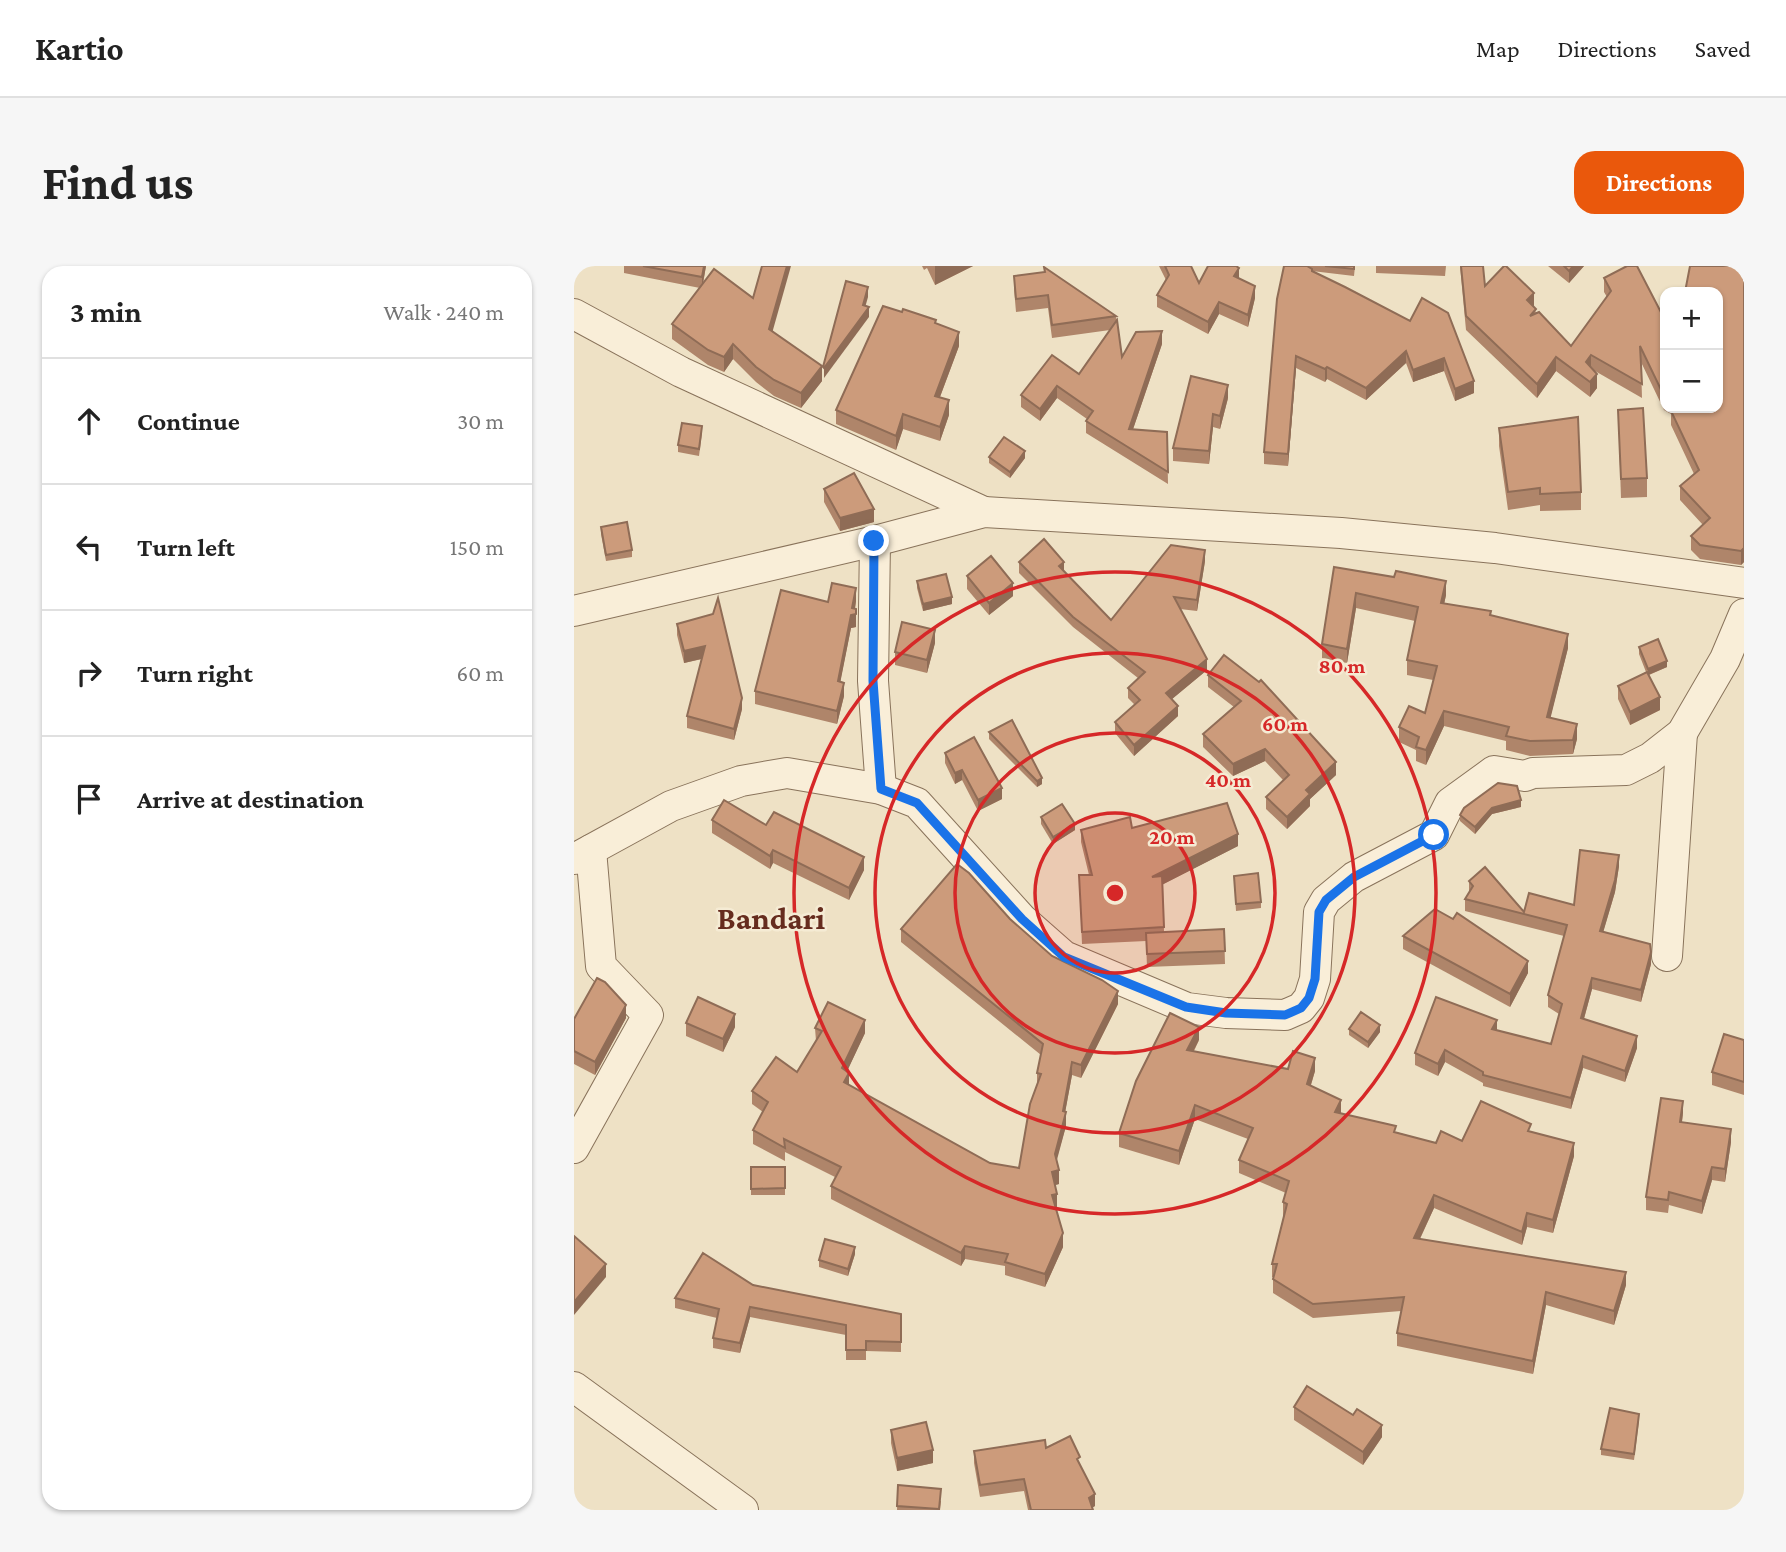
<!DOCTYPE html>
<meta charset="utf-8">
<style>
:root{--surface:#fff;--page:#f6f6f6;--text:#222;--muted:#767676;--line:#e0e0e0;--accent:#ea580c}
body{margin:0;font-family:"Crimson Pro",serif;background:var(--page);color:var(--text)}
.controls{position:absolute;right:21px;top:21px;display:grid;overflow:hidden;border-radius:14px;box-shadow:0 2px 5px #0004}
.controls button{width:63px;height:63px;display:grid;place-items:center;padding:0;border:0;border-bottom:2px solid var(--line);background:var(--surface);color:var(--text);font:35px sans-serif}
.stop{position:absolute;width:21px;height:21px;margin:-16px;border:5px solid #1a73e8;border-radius:50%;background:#fff}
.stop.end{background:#1a73e8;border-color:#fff;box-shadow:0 2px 7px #0008}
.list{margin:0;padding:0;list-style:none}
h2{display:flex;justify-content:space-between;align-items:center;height:91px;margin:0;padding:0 28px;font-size:30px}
h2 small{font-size:23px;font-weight:400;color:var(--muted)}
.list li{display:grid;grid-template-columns:46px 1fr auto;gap:21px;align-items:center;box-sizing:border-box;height:126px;padding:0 28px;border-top:2px solid var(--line)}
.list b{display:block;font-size:26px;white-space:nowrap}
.list em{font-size:23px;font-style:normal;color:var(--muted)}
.icon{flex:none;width:38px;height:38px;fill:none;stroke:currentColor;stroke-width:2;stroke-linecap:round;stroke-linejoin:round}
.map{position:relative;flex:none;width:1170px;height:1244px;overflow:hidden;border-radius:21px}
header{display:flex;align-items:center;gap:42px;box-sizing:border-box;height:98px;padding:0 35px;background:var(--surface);border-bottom:2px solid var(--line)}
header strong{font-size:33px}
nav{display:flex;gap:38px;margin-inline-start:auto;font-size:24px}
.intro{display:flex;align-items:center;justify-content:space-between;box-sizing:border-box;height:168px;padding:0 42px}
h1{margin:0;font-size:49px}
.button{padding:18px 32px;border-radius:21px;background:var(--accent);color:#fff;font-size:24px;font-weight:700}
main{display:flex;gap:42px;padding:0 42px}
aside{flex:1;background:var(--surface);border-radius:21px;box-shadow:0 2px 5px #0004}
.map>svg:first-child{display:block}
</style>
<header>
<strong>Kartio</strong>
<nav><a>Map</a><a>Directions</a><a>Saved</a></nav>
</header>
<div class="intro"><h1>Find us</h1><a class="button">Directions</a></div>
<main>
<aside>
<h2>3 min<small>Walk · 240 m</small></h2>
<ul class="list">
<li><svg class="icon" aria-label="ahead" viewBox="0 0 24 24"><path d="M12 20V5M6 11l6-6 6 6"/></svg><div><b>Continue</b></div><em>30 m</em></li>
<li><svg class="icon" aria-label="left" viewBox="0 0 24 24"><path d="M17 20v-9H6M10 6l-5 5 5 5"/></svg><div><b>Turn left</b></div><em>150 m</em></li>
<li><svg class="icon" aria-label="right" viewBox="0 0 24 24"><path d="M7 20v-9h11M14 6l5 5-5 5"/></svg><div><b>Turn right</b></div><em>60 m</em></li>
<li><svg class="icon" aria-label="arrive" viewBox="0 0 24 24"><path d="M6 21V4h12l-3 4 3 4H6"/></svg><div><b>Arrive at destination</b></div></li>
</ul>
</aside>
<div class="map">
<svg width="1170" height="1244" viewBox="0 0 1170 1244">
<rect width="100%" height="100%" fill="#eee1c5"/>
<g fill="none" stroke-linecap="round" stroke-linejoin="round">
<defs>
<g id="minor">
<polyline points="0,48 107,106 410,246"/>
<polyline points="301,275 299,415 307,523"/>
<polyline points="0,345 301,275 410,246 767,267 921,282 1170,317"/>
<polyline points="0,593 97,540 167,515 213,507 307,523 343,537 448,653 490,690 613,742 652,747 711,749 727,742 735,732 741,713 745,646 752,634 780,611 860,569 876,537 920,505 951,510 959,507 1052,504 1076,492 1108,467 1151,393 1170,348"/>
<polyline points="1093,690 1108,467"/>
<polyline points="0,882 74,749 27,700 17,584"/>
<polyline points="0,1121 169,1244"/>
</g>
</defs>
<use href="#minor" stroke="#89735b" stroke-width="32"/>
<use href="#minor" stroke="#f9eed8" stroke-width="30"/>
</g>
<g fill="#af856a">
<polygon points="50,0 132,0 129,18 199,65 248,115 227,142 200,130 182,116 159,93 150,106 134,99 98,73 98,58 126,22 50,7"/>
<polygon points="348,0 409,0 399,0 361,19 353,2 350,4"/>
<polygon points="585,0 617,0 625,17 665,12 681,32 674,61 645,48 634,68 583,41 583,29 592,14"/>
<polygon points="710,0 781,0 780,10 738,5 836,55 900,127 881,135 870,105 839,116 832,97 792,134 753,113 751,116 722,102 714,200 690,198 690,186"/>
<polygon points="802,0 872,0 871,10 802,7"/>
<polygon points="886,0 909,0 911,20 960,41 962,47 997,80 1033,31 1030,26 1030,12 1091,54 1091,142 1144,142 1170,0 1170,296 1167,299 1126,293 1117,284 1117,270 1129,259 1106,234 1106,220 1120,208 1097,159 1097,148 1090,144 1067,96 1068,132 1021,105 1023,122 1016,131 982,105 963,132 892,64"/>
<polygon points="974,0 1010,0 995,17"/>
<polygon points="470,1 542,50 548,91 588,78 559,163 593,166 594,218 512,167 512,155 513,153 483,132 466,155 447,141 447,129 505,108 536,64 478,72 474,42 442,46 440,23 440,10 470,6"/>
<polygon points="362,57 385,80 366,131 375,149 366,175 329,163 322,184 262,158 262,144"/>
<polygon points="654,132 646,163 639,161 635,198 599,195 599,182"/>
<polygon points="1044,144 1073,212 1073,231 1047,232"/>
<polygon points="925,162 1007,226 1007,244 966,245 966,239 934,244 925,180"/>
<polygon points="128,167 125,190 104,186 104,179"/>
<polygon points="415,191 451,192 436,212 415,197"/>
<polygon points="250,223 300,256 266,265 250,236"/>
<polygon points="27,261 58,284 58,291 32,295 27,268"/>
<polygon points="631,295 623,345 606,343 633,404 598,433 604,450 560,490 541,467 541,456 561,439 554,432 554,422 564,412 499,361 445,307 445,296 490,306 537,354"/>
<polygon points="760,301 872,329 870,338 917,349 994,382 976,452 1003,473 999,488 956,490 932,484 932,475 870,460 852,499 842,495 842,484 825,476 825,461 851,447 859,414 833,409 833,394 841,355 782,342 773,397 748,392 748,378"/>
<polygon points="393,310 439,330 415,349 393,323"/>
<polygon points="343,315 378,338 349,345 343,322"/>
<polygon points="282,335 281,343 282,343 282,361 277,362 266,416 270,430 263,458 181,438 181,425 254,336"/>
<polygon points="103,358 168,443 160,474 113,462 113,450 128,393 110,397 103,369"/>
<polygon points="361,377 353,407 321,399 321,386"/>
<polygon points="1065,381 1093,401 1075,409 1086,444 1056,459 1044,433 1044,420 1072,406 1065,388"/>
<polygon points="634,409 762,509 736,533 736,540 713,563 692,543 692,531 709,514 691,495 659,510 629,481 629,468 660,441 634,421"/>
<polygon points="415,466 468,518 463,521 415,473"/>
<polygon points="371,487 428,533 404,545 388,514 381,518 371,497"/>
<polygon points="947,541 918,548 901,568 886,555 886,549"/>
<polygon points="467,551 501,564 479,578 467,558"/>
<polygon points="138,554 192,559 290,604 275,634 199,597 196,603 138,567"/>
<polygon points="558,562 664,580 589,618 590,666 650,663 651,698 573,701 572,675 508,678 505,609 515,609 507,576 507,564"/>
<polygon points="1045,600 1041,626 1029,666 1077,698 1067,736 1018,723 1010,753 1063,782 1051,816 1009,802 997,843 909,820 909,817 871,796 864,810 841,799 841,787 923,764 977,778 985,748 974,741 974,729 990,670 891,645 891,633 895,627 895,615 950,646 1000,639"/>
<polygon points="660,610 687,636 687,642 662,645"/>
<polygon points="436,653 478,690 544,738 507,812 498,809 491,846 492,860 482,895 485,918 480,919 483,941 482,942 489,981 471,1021 431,1009 431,1000 391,993 387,1000 257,933 257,920 261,911 211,886 211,895 179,878 179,864 189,846 178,838 178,825 223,806 242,775 241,762 291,767 273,805 275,819 416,897 445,902 463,819 463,807 467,789 327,676 327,663"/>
<polygon points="829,670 954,707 936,741 829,683"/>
<polygon points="52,752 21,809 0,798 0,753"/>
<polygon points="112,757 161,761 149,786 112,770"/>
<polygon points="775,763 806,766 794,782 775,769"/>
<polygon points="625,774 620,785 714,803 741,805 737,819 767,847 822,866 862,877 888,875 957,866 1000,890 979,967 953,961 948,979 860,942 846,973 1052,1019 1040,1059 972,1039 959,1108 823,1080 823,1067 827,1045 739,1052 699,1027 699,1011 698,1011 698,998 710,950 709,950 709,936 712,927 665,907 665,894 674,873 621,853 605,899 545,881 545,867"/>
<polygon points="1170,774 1170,829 1138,819 1138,806"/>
<polygon points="1109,847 1108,856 1157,876 1151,916 1138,914 1128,948 1095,939 1094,947 1072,944 1072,931"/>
<rect x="177" y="901" width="34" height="28"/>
<polygon points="281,988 274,1010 245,1001 245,994"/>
<polygon points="179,1019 327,1048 327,1086 292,1085 292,1094 272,1094 272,1069 176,1051 166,1087 139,1082 139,1072 143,1052 101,1042 101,1032"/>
<polygon points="720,1141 808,1171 789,1199 720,1154"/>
<polygon points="1065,1155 1060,1194 1027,1189 1027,1183"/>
<polygon points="317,1164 359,1197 323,1205 317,1177"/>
<polygon points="472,1182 506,1200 521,1240 518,1242 519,1244 454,1244 450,1225 406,1231 400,1197 400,1185"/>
<polygon points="324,1219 367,1235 366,1244 323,1244"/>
</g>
<g fill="#8f6c56">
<polygon points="130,0 132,0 128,22 128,11"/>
<polygon points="213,0 217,0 195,78 195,63"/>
<polygon points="361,0 399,0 361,19"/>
<polygon points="999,0 1010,0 995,17 995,5"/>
<polygon points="665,2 665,14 660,10"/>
<polygon points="681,20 681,32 674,61 674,49"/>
<polygon points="294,21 294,31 289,49 289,39"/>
<polygon points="960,27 960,41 953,34"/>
<polygon points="645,36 645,48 634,68 634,56"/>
<polygon points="295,41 295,51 250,112 250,102"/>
<polygon points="588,65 588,78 555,175 555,163"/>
<polygon points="385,66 385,80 361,144 361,130"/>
<polygon points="159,78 159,93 150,106 150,91"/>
<polygon points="832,85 832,97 792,134 792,122"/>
<polygon points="1017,89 1017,103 1012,96"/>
<polygon points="722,90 722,102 714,200 714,188"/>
<polygon points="982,91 982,105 963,132 963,118"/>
<polygon points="870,92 870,105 839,116 839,104"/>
<polygon points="248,100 248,115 227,142 227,127"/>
<polygon points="753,101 753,113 751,116 751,103"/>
<polygon points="1023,108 1023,122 1016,131 1016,116"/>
<polygon points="900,115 900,127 881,135 881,123"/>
<polygon points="654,119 654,132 646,163 646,150"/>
<polygon points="483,120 483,132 466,155 466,143"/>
<polygon points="375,134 375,149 366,175 366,161"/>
<polygon points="329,148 329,163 322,184 322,170"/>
<polygon points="639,148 639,161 635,198 635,185"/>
<polygon points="451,185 451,192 436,212 436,206"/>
<polygon points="300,243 300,256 266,265 266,252"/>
<polygon points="1170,282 1170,296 1167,299 1167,285"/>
<polygon points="631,284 631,295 623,345 623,334"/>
<polygon points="490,296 490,307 485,300"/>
<polygon points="872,315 872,329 867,352 867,337"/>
<polygon points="439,317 439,330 415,349 415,337"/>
<polygon points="282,322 282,335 280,348 282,348 282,361 277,362 264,428 264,415"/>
<polygon points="782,327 782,342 773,397 773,383"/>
<polygon points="378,331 378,338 349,345 349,338"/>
<polygon points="361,364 361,377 353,407 353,394"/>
<polygon points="994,368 994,382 973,466 973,451"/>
<polygon points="131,380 131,392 110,397 110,385"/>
<polygon points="633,393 633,404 592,438 592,427"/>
<polygon points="1093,395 1093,401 1074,409 1074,403"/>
<polygon points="270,417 270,430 263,458 263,445"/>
<polygon points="1086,431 1086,444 1056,459 1056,446"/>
<polygon points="168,432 168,443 160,474 160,463"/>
<polygon points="604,440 604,450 560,490 560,479"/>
<polygon points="870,445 870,460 852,499 852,484"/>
<polygon points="1003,458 1003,473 999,488 999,474"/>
<polygon points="691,483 691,495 659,510 659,498"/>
<polygon points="762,496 762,509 736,533 736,540 713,563 713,551 732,524"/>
<polygon points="388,504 388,514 381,518 381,507"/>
<polygon points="468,512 468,518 463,521 463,515"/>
<polygon points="428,522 428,533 404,545 404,534"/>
<polygon points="947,534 947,541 918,548 901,568 901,561 918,542"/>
<polygon points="501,558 501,564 479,578 479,571"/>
<polygon points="664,568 664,580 578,624 578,611"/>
<polygon points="199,584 199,597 196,603 196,590"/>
<polygon points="1045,589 1045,600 1041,626 1026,677 1026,665"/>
<polygon points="290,591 290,604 275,634 275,622"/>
<polygon points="1077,686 1077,698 1067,736 1067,724"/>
<polygon points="954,695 954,707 936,741 936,728"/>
<polygon points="1018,712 1018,723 1007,763 1007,752"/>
<polygon points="544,725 544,738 507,812 507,799"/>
<polygon points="52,739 52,752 21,809 21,796"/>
<polygon points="161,748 161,761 149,786 149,773"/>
<polygon points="291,754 291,767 268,816 268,802"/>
<polygon points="923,754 923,765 918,763"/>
<polygon points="806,759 806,766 794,782 794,776"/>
<polygon points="625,761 625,774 613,797 613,784"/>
<polygon points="1063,770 1063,782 1051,816 1051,805"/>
<polygon points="871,784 871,796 864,810 864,798"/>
<polygon points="1009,790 1009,802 997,843 997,832"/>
<polygon points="741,792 741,805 733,831 733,818"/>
<polygon points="498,796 498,809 489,858 489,845"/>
<polygon points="275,807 275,820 270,816"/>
<polygon points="767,834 767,848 761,846"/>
<polygon points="1109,835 1109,847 1106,869 1106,856"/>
<polygon points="621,839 621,853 605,899 605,885"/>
<polygon points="492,846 492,860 481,901 481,888"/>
<polygon points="1157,863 1157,876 1151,916 1151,903"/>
<polygon points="1000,877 1000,890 979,967 979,954"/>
<polygon points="1138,901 1138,914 1128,948 1128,935"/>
<polygon points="485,904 485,918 478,920 478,906"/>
<polygon points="483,928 483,941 478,942 478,929"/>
<polygon points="860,929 860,942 840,985 840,972"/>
<polygon points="953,947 953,961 948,979 948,966"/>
<polygon points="489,967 489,981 471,1021 471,1008"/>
<polygon points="391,980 391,993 387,1000 387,987"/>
<polygon points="281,981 281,988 274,1010 274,1003"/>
<polygon points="32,998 32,1011 0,1049 0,1036"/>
<polygon points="1052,1006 1052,1019 1040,1059 1040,1045"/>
<polygon points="972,1026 972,1039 959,1108 959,1095"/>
<polygon points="176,1041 176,1051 166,1087 166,1077"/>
<polygon points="808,1159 808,1171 789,1199 789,1186"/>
<polygon points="359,1184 359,1197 323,1205 323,1192"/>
<polygon points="521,1228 521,1240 515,1243 515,1232"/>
</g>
<g fill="#cc9b7b" stroke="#8f6c56" stroke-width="2">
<polygon points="69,0 130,0 128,11"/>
<polygon points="188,0 213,0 195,63 248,100 227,127 200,114 182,101 159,78 150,91 134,84 98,58 140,3 179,32"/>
<polygon points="591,0 617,0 625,17 634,0 662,0 665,2 660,10 681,20 674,49 645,36 634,56 583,29 595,9"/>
<polygon points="710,0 733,0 738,3 738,5 771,21 836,55 848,32 874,47 900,115 881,123 870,92 839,104 832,85 792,122 753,101 751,103 722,90 714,188 690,186 703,33"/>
<polygon points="751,0 780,0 780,3"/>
<polygon points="887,0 909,0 911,20 930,0 932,0 960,27 953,34 962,43 956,50 965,46 997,80 1037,25 1030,12 1053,0 1063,0 1091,54 1091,131 1090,130 1066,80 1068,118 1017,89 1012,96 1023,108 1016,116 982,91 963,118 892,50"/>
<polygon points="990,0 999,0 995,5"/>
<polygon points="1116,0 1170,0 1170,282 1167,285 1126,279 1117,270 1136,252 1106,220 1125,204 1097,145 1114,144 1111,142 1144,142 1144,26 1111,26"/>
<polygon points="470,1 542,50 478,59 474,29 442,33 440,10 471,6"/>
<polygon points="272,15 294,21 289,39 295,41 250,102 249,101"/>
<polygon points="309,40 328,46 329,43 362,54 361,57 385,66 361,130 375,134 366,161 329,148 322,170 262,144"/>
<polygon points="543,54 548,91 562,66 588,65 555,163 593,166 594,206 512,155 519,145 483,120 466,143 447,129 478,89 505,108"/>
<polygon points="617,110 654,119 646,150 639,148 635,185 599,182"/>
<polygon points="1069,142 1073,212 1047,213 1044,144"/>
<polygon points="1004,151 1007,226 966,228 966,222 934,226 925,162"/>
<polygon points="108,157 128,160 125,183 104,179"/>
<polygon points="430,171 451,185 436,206 415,191"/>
<polygon points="280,207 300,243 266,252 250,223"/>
<polygon points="53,256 58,284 32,289 27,261"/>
<polygon points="470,273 490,296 485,300 537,354 597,279 631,284 623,334 600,331 633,393 592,427 604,440 560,479 541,456 566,434 554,422 571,406 499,351 445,296"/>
<polygon points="417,290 439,317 415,337 393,310"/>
<polygon points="760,301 820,311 822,305 872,315 867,337 917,345 916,349 994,368 973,451 1003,458 999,474 956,475 932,470 935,461 870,445 852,484 842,481 845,471 825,461 835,440 851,447 863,400 833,394 844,341 782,327 773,383 748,378"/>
<polygon points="372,308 378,331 349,338 343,315"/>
<polygon points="258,317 282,322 278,342 282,343 282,348 277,349 264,415 270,417 263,445 181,425 207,324 254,336"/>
<polygon points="144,332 168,432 160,463 113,450 131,380 110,385 103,358 139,348"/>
<polygon points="328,356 361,364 353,394 321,386"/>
<polygon points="1084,373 1093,395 1074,403 1065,381"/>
<polygon points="650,389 685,416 687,414 762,496 732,524 736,528 713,551 692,531 715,509 691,483 659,498 629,468 667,435 634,409"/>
<polygon points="1073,406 1086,431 1056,446 1044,420"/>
<polygon points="438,454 468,512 463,515 415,466"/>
<polygon points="400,471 428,522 404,534 388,504 381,507 371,487"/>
<polygon points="924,517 943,520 947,534 918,542 901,561 886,549 890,542"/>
<polygon points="150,534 192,559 200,546 290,591 275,622 199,584 196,590 138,554"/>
<polygon points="653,537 664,568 578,611 588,610 590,661 508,666 505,609 518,609 507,564 556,551 558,562"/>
<polygon points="488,538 501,558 479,571 467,551"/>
<polygon points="1006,584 1045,589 1041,614 1026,665 1076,678 1077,686 1067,724 1018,712 1007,752 1063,770 1051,805 1009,790 997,832 909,809 909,806 871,784 864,798 841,787 862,731 923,754 918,763 977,778 988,738 974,729 993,659 891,633 899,620 895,615 911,601 950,646 955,627 1000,639"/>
<polygon points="383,598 395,607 436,653 478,690 528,714 544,725 507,799 498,796 489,845 492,846 481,888 485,904 478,906 483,928 478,929 489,967 471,1008 431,996 434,988 391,980 387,987 257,920 267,901 210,873 211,882 179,864 194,836 178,825 202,791 223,806 248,765 241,762 254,736 291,754 268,802 275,807 270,816 416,897 445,902 456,838 467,808 463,807 469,778 327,663"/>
<polygon points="684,607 687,636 662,638 660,610"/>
<polygon points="861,643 879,653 883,647 954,695 936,728 829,670"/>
<polygon points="650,663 651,685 573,688 572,667"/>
<polygon points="23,712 31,716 52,739 21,796 0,785 0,753"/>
<polygon points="124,731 161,748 149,773 112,757"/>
<polygon points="787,746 806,759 794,776 775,763"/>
<polygon points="596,747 625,761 613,784 714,803 719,785 741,792 733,818 767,834 761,846 822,860 820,866 862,877 867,865 888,875 907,835 957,858 954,865 1000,877 979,954 953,947 948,966 860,929 840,972 1052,1006 1040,1045 972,1026 959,1095 823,1067 830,1031 739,1038 699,1013 703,998 698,998 713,938 709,936 715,915 665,894 679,862 621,839 605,885 545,867 562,815"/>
<polygon points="1150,768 1170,774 1170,816 1138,806"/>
<polygon points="1087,832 1109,835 1106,856 1157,863 1151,903 1138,901 1128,935 1095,926 1094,934 1072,931"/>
<polygon points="177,901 211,901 211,922 177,923"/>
<polygon points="0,970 32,998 0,1036"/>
<polygon points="251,973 281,981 274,1003 245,994"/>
<polygon points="129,987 179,1019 327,1048 327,1076 292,1075 292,1084 272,1084 272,1059 176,1041 166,1077 139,1072 145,1043 101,1032"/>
<polygon points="733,1120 779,1149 783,1143 808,1159 789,1186 720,1141"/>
<polygon points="1036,1142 1065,1148 1060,1188 1027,1183"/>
<polygon points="352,1156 359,1184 323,1192 317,1164"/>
<polygon points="496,1170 506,1191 503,1193 521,1228 515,1232 519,1244 457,1244 450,1213 406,1219 400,1185 471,1174 472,1182"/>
<polygon points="324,1219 367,1223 365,1243 323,1240"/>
</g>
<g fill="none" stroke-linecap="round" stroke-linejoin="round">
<polyline stroke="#1a73e8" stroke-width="9" points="300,275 299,415 307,523 343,537 448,653 490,691 612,741 652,747 711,749 727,742 735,732 741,713 745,646 752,634 780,611 860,569"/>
</g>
<circle cx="541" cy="627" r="80" fill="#d62828" fill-opacity=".12"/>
<g fill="none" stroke="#d62828" stroke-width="3.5">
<circle cx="541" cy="627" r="80"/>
<circle cx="541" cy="627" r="160"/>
<circle cx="541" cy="627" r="240"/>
<circle cx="541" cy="627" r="321"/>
</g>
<g text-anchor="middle" stroke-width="5" stroke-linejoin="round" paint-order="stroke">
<g font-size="32" font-weight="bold" fill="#662c1e" stroke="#f5ebd4">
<text x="197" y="663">Bandari</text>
</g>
</g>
<circle cx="541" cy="627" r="10" fill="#d62828" stroke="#f5ebd4" stroke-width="3.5"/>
<g font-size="21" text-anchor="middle" font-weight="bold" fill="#d62828" stroke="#f5ebd4" stroke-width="5" stroke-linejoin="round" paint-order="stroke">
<text x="768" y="407">80 m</text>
<text x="711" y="465">60 m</text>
<text x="654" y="521">40 m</text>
<text x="598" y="578">20 m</text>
</g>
</svg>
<div class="controls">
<button>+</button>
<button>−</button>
</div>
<div class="stop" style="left:860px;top:569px"></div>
<div class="stop end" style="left:300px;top:275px"></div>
</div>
</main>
